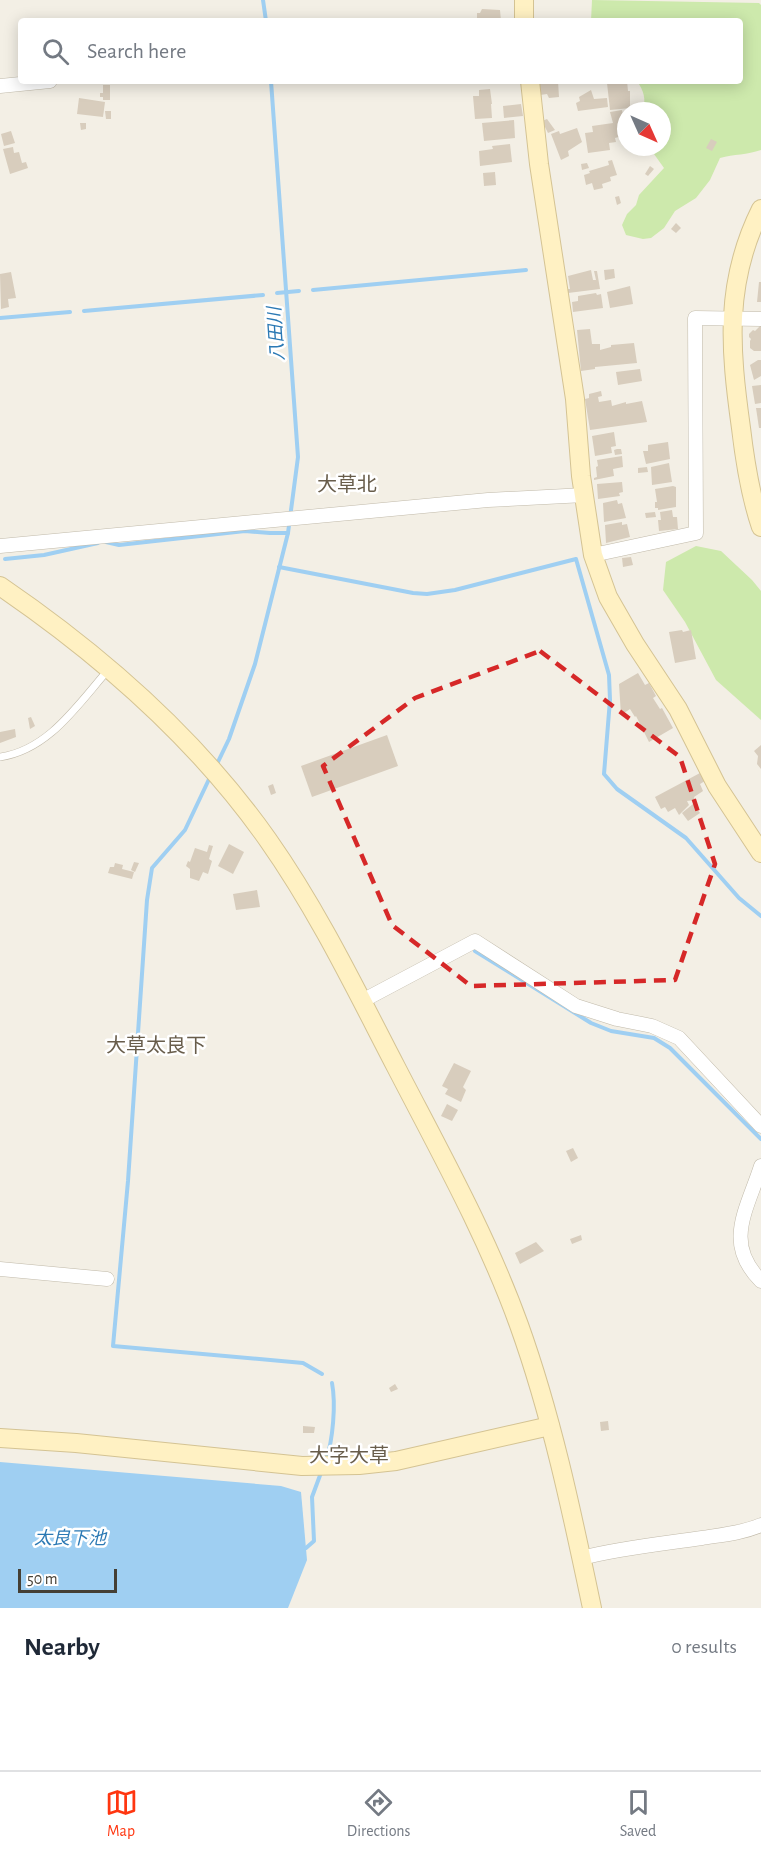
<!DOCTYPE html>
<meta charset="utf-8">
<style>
:root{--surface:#fff;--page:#f6f6f7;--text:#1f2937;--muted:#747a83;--line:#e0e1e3;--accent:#ff3610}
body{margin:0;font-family:"Alegreya Sans","Noto Sans JP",sans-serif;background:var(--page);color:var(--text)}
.compass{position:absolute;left:617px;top:102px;width:54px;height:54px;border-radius:50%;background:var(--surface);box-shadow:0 3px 15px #0003;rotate:135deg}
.scale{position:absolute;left:18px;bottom:15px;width:99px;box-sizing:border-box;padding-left:6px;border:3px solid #453f34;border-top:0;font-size:16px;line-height:21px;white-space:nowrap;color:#453f34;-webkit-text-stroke:4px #fff;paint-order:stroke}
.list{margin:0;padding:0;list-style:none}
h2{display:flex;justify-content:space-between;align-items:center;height:78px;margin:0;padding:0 24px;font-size:26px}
h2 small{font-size:20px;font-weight:400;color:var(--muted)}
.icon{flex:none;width:33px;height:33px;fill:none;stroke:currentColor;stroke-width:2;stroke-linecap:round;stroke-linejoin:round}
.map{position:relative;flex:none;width:761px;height:1608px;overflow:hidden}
.search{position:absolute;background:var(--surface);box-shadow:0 3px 15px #0003;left:18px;right:18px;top:18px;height:66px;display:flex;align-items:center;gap:15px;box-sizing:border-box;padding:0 21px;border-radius:6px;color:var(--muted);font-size:22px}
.sheet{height:162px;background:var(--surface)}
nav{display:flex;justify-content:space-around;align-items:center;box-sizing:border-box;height:84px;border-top:2px solid var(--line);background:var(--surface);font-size:16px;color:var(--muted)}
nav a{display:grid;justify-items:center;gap:3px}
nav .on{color:var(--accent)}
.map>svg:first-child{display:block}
</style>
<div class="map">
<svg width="761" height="1608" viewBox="0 0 761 1608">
<rect width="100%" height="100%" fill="#f3efe5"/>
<g fill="#cde9ac">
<path d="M592,0L759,3L761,5V150C747,155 734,154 720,158L710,180L696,198L675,211L664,228L651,238L643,239L626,235L622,225L627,214L636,205L639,195L664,168L649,147H662V111H643C646,99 644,91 637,81H740V21H591Z"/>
<polygon points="696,546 721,551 752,580 761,591 761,720 716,680 685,622 663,590 666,562"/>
</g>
<polygon fill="#9fcff2" points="0,1462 281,1486 301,1492 307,1560 288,1608 0,1608"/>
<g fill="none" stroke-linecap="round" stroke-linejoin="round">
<g stroke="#9fcff2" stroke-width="4">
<polyline points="263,0 266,21"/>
<polyline points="313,290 526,270"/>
<polyline points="277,293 299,291"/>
<polyline points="84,311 263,295"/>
<polyline points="0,318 70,312"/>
<polyline points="106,542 119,545 245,531 270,533 288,533"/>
<polyline points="5,559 44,555 98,543"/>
<polyline points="279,567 413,593 427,594 455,590 576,559 609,675 610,700 604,774 617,789 686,838 739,898 761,916"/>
<polyline points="216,766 229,739 255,664 288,533 298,457 271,81"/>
<polyline points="211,775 185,830 152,868 147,900 128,1181 113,1346 303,1363 322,1374"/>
<polyline points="475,951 591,1023 611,1031 654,1038 670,1048 761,1139"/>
<path d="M326,1460C333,1440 336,1404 332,1383"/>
<polyline points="306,1548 314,1541 312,1497 322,1470"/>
</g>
</g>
<g fill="#d8cdbd">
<polygon points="482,9 500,10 501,21 477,21 477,13 480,13"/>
<polygon points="539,81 558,81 559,97 549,98 547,94 540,95 538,85 540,85"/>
<polygon points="627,81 628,91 630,91 630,108 610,110 607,83"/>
<polygon points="103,85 110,85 110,100 103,100 103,97 100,97 100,93 103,93"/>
<polygon points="490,89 492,104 491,104 492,118 475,119 473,96 479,96 479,90"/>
<polygon points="591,90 594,99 607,98 608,107 578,111 576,103 580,101 579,97"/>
<polygon points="79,98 105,102 103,117 77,114"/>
<polygon points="521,104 523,116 504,118 503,106"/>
<polygon points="622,110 623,116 625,116 626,135 615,138 616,142 609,143 610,150 588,153 585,133 593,132 592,126 613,123 610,112"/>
<polygon points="105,111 111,111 111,119 106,119"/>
<polygon points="547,119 555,130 548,133 542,121"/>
<polygon points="514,120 515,138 484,141 482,123"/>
<polygon points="80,123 86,123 86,129 81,130"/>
<polygon points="577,128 582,142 568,151 569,156 561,160 551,134 559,131 560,134"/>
<polygon points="11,131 15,143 4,146 1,134"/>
<polygon points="711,139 717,142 712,151 706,148"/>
<polygon points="510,144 512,162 480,166 479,151 493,149 492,146"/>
<polygon points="13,147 14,153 19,152 22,163 26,162 28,168 10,174 3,149"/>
<polygon points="612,160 617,175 610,177 611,181 602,184 603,188 594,190 592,183 586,185 584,175 590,173 589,171 609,165 608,161"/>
<polygon points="587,163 589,168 582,170 581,164"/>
<polygon points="650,166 654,169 648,176 645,174"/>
<polygon points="495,172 496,185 484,186 483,173"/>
<polygon points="619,196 621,203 617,205 615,197"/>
<polygon points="676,223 681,228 676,233 671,229"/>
<polygon points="614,269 615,278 605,280 604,270"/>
<polygon points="591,270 593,280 596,280 594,271 597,271 600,289 568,293 568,289 570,289 568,276"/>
<polygon points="11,272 16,298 8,299 9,307 1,309 0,274"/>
<polygon points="759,282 761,282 761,302 757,302"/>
<polygon points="630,286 633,304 610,308 607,292"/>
<polygon points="596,293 597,295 601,294 603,308 573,312 572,302 578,301 578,296"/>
<polygon points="761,325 761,351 754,351 750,348 750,341 751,339 749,337 749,334 753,330 755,331"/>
<polygon points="590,329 592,344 600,344 600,350 611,347 611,345 634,343 637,363 595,367 595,369 581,371 577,330"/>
<polygon points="758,360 761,360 761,376 754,380 750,365"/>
<polygon points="640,369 642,381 618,385 616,372"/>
<polygon points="761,385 761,403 755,404 752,386"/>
<polygon points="601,391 602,396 598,397 599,402 611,400 612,406 626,402 626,404 642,401 647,422 590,430 585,399 589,398 589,394"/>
<polygon points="756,408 761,408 761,428 759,428"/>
<polygon points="614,432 616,446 611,447 612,453 595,456 592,436"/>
<polygon points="668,442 670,459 646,464 643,451 648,451 648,445"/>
<polygon points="617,449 621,449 622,454 615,455 614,450"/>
<polygon points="622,456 623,467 613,469 614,476 594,480 594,478 597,477 596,467 598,466 597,460"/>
<polygon points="669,463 672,482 652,485 651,467"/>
<polygon points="647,467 648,472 638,473 638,468"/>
<polygon points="622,482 623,492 619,493 620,496 598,499 597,484"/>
<polygon points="673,486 676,487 676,507 658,510 658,508 655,508 655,502 657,502 655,489"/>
<polygon points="617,500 618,504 622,503 626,518 604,522 603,503"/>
<polygon points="672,510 673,517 677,517 678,529 659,531 658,520 661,520 660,512"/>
<polygon points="655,512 656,517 646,518 645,513"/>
<polygon points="622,522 622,525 627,524 630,537 606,543 605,525"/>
<polygon points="631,557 633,565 623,567 622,558"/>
<polygon points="682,630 683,632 691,630 696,659 675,663 669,632"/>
<polygon points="638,673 645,685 649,683 656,696 653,698 660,709 662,708 673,728 649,742 636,716 635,717 630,709 621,715 619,684"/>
<polygon points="31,717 35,726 30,729 28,718"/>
<polygon points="15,729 16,737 0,743 0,732"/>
<polygon points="387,735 398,766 312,797 301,766"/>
<polygon points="761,745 761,769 757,764 758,756 754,751"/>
<polygon points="700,773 705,781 700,784 703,791 694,797 695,800 687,801 689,805 679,815 675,808 668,812 665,807 661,809 655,797"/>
<polygon points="273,784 276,793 271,795 268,786"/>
<polygon points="693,804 700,813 688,821 682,813"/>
<polygon points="229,844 244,852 233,874 218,866"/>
<polygon points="209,845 213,846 209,859 212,861 208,874 203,872 199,881 190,878 190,869 186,866 188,861 190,862 195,848 207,852"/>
<polygon points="134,862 139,863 135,872 131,870"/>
<polygon points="115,863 123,865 122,869 134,872 132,879 108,873 110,867 114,867"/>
<polygon points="257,890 260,907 236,910 233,894"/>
<polygon points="454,1063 471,1071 463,1087 466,1090 461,1102 445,1094 448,1089 442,1086"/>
<polygon points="447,1104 458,1110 452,1121 441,1116"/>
<polygon points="573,1148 578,1158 571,1162 566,1151"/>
<polygon points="581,1235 582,1240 572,1244 570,1239"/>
<polygon points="536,1242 544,1251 520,1264 515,1253"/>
<polygon points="395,1384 398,1389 391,1392 389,1388"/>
<polygon points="608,1421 609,1430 601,1431 600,1422"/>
<polygon points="303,1426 315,1427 314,1433 303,1433"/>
</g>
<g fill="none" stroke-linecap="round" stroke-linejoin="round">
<defs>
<path id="lane" d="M0,757C49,750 78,704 109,669"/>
<g id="street">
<polyline points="0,86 50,81"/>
<polyline points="0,546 488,500 585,495"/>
<polyline points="593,555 696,533 695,318 761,319"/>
<polyline points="362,1001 475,941 576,1006 617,1019 652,1026 679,1038 761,1126"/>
<path d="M761,1166C747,1210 723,1243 761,1281"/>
<polyline points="0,1269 107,1279"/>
<path d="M581,1558C621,1548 661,1544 702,1538C721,1535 743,1533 761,1525"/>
</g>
<g id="secondary">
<polyline points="524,0 524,21"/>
<polyline points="530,81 539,164 575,399 581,476 593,555 608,597 635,644 678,709 717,786 761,853"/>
<path d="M761,209C724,283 730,349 741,428C745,462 750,495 761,527"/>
<path d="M0,586C101,655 197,739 268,840C318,911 356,990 396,1067C440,1152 487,1236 519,1325C552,1417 572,1513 592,1608"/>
<polyline points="0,1438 76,1443 302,1466 359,1465 396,1461 550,1426"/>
</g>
</defs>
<use href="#lane" stroke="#c1baaa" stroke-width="8"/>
<use href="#street" stroke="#c1baaa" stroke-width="15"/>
<use href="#secondary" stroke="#d4c393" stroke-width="20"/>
<use href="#lane" stroke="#fff" stroke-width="7"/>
<use href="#street" stroke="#fff" stroke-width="14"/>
<use href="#secondary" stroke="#fff1c3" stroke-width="18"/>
</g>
<path fill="none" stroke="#d62828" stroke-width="4.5" stroke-dasharray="12 8" stroke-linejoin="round" d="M540,651L680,757L715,864L675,980L471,986L392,925L323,766L415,698Z"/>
<g text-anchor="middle" stroke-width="5" stroke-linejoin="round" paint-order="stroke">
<g font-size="18" font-style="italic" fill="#2b79b4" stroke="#fff">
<text transform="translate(276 334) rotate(-94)" y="6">八田川</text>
<text x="70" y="1544">太良下池</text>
</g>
<g font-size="20" fill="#685d4b" stroke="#fff">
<text x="347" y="491">大草北</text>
<text x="156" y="1052">大草太良下</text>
<text x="349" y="1462">大字大草</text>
</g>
</g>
</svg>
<svg class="compass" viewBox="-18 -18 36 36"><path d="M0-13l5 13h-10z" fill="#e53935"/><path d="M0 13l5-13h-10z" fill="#747a83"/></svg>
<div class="scale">50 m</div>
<div class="search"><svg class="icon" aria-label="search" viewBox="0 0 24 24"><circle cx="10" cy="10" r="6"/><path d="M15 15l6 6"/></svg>Search here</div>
</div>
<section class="sheet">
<h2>Nearby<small>0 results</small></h2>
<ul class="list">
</ul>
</section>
<nav>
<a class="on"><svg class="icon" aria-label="map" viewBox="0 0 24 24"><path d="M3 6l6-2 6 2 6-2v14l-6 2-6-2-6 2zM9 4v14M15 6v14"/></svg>Map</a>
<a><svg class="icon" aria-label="directions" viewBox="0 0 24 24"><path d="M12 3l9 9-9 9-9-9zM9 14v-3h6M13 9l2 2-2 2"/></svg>Directions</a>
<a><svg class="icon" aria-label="saved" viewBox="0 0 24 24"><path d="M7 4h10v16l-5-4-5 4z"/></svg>Saved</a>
</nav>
